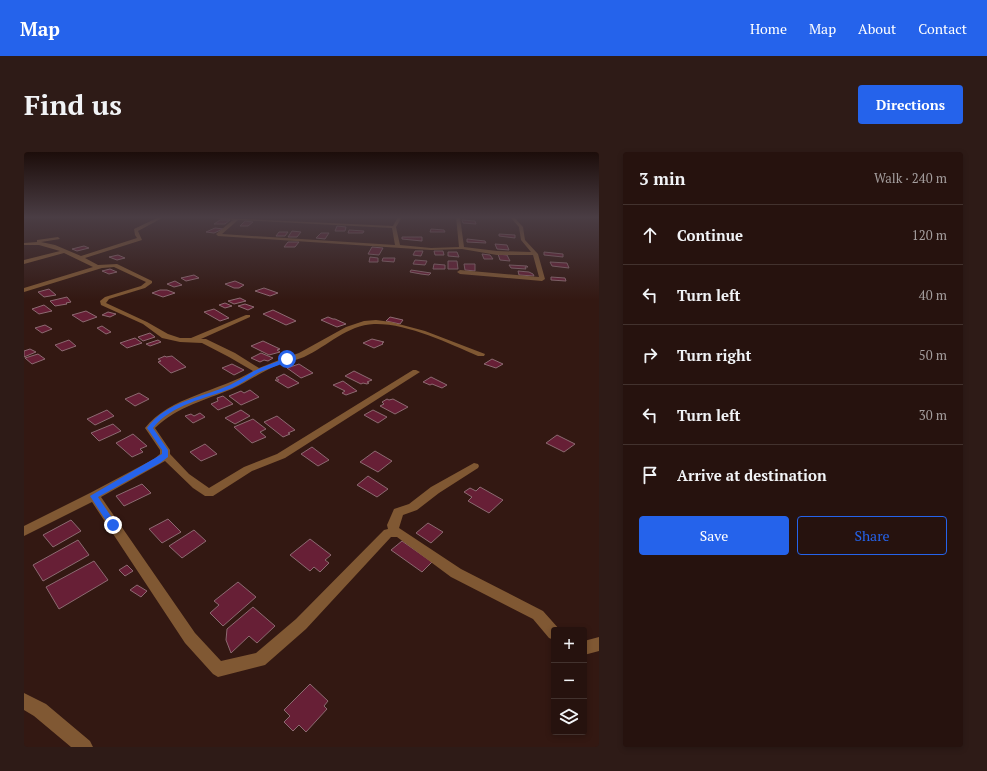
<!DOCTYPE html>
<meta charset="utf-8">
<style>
:root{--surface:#26120e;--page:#2e1b17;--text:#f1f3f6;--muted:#a49e9e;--line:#42322e;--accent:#2563eb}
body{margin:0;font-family:"PT Serif",serif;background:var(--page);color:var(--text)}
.controls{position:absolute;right:12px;bottom:12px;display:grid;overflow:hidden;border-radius:4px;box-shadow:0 2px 6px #0003}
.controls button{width:36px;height:36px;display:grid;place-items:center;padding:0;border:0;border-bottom:1px solid var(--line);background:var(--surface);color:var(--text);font:20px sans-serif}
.stop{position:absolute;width:12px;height:12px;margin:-9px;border:3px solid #2563eb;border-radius:50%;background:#fff}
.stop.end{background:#2563eb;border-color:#fff;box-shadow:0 1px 4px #0008}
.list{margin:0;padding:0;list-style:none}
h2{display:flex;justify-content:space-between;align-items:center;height:52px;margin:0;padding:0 16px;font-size:17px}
h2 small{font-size:13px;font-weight:400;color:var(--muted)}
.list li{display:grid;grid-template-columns:26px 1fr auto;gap:12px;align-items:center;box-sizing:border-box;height:60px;padding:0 16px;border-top:1px solid var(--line)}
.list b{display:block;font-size:15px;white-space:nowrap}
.list em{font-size:13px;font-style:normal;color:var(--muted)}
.actions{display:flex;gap:8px;padding:12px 16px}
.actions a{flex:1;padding:9px 0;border:1px solid var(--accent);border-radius:4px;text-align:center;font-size:14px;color:var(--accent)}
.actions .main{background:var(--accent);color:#fff}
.icon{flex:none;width:22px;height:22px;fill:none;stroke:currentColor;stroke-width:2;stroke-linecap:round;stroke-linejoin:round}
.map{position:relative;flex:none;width:575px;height:595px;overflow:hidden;border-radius:4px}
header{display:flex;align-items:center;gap:24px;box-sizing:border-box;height:56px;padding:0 20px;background:var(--accent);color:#fff}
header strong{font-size:19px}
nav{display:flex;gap:22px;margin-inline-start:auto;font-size:14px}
.intro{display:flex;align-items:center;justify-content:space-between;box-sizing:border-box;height:96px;padding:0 24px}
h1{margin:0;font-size:28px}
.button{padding:10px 18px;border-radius:4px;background:var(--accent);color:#fff;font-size:14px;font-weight:700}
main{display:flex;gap:24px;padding:0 24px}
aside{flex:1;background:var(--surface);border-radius:4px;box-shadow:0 2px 6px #0003}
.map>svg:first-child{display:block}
</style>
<header>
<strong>Map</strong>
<nav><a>Home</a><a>Map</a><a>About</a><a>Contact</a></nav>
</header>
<div class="intro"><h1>Find us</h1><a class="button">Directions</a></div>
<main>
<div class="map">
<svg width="575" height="595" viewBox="0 0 575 595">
<rect width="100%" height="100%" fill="#331812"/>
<g fill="#671f36" stroke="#8c6a71">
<polygon points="196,68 206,68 201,72 190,72"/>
<polygon points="438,68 451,69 452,72 439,71"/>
<polygon points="221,69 229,70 224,74 216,74"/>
<polygon points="313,74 322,75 321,79 311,79"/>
<polygon points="191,76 199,77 190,81 182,80"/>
<polygon points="407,77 420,78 421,80 406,80"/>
<polygon points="325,78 340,79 339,81 324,81"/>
<polygon points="268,79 277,80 273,85 264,85"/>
<polygon points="255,80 264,80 261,84 252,84"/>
<polygon points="297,81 305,81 301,87 292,86"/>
<polygon points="475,82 491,83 491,86 475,84"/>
<polygon points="378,85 398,85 398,89 378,87"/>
<polygon points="443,87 461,89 462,91 443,90"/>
<polygon points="264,90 275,90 271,95 260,95"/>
<polygon points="471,92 483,93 485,98 473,97"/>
<polygon points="60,94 65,96 53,99 48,97"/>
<polygon points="348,95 359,96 355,103 344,102"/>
<polygon points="391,99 399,99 397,104 389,103"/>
<polygon points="410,99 419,99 420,103 411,103"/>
<polygon points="424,100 433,100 435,105 424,104"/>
<polygon points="520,100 539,102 539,105 520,103"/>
<polygon points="458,102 466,103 469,107 460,107"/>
<polygon points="474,102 483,103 486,109 476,108"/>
<polygon points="94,103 101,106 93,108 85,105"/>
<polygon points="346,105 354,106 354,110 345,110"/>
<polygon points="359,106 371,106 370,110 358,109"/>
<polygon points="391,108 403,109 401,113 389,112"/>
<polygon points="424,109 433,109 434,117 424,117"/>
<polygon points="526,110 543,111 545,116 528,114"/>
<polygon points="410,112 421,113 421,117 409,117"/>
<polygon points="440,112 451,112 451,119 441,118"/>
<polygon points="485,113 503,114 504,115 501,115 502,117 487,116"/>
<polygon points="86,117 93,120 85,122 78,119"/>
<polygon points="387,118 407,121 405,123 397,122 386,120"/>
<polygon points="494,119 505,120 509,122 510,124 495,123"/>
<polygon points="170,123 175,126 162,129 157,126"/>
<polygon points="527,125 541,126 542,129 527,128"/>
<polygon points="151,129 158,133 150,135 143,132"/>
<polygon points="211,129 220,133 215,136 210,136 201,132"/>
<polygon points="240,136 254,141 246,144 231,139"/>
<polygon points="25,137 32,143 20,145 14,140"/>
<polygon points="136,138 143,138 151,141 139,145 128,141"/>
<polygon points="43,145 47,150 42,151 43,152 31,154 26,149"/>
<polygon points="216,146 222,149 210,152 204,149"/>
<polygon points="201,151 208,154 201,156 195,153"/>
<polygon points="221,152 230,155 224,158 214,154"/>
<polygon points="20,153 28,159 15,162 8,157"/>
<polygon points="190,157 205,166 196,169 180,160"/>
<polygon points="249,158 272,169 262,173 239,162"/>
<polygon points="62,159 73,165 59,170 48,163"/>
<polygon points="84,160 92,162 86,165 78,163"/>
<polygon points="304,165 309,167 311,167 322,172 313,175 297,168"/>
<polygon points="366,165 379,168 376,172 362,169"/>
<polygon points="21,173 28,177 18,181 11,176"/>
<polygon points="78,174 87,180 82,182 73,176"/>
<polygon points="126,181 131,185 119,189 114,185"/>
<polygon points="111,186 118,191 103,196 96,191"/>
<polygon points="348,187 360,190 358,191 359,192 350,196 339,191"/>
<polygon points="45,188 52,194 38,199 31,193"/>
<polygon points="134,188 137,190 126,194 122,192"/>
<polygon points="239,189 256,197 253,198 256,200 245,203 227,194"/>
<polygon points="6,197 12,200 0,205 0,199"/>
<polygon points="237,201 249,206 244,209 240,208 236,210 227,206"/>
<polygon points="14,202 21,207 8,212 1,206"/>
<polygon points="141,204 142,205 148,204 162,215 147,221 134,210 137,209 134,207"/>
<polygon points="468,207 479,212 472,216 460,212"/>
<polygon points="208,212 220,218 210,223 198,216"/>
<polygon points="275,212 289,221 277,226 263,216"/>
<polygon points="330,219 348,228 343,230 345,231 343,232 339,231 337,232 321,224"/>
<polygon points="260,222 275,231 264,236 251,228 255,228 252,226"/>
<polygon points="407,225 423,233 418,236 408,232 406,233 399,230"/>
<polygon points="319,229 333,239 322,243 318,241 321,239 309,233"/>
<polygon points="226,238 235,245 217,253 205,244 217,239 220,241"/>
<polygon points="115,241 125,247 111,254 101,247"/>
<polygon points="199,244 209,252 194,258 187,252 194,249 193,246"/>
<polygon points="363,247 365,248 369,247 384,255 371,262 356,254 360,252 358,250"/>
<polygon points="83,258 90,264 71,273 63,267"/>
<polygon points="217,258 226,264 211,272 201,266"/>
<polygon points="349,258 363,265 354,271 340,263"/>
<polygon points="176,261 181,265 169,271 161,264 167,262 170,264"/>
<polygon points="253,264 271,278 264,281 266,282 259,285 240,270"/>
<polygon points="229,267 242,277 236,280 242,285 228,291 210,275"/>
<polygon points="89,272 97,279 75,289 67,281"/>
<polygon points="109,282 123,294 116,297 119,300 108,305 92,291"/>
<polygon points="533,283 551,292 540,300 522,291"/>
<polygon points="181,292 193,302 177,309 166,300"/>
<polygon points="288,295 305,308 294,314 277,302"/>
<polygon points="351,299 368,309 354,320 336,310"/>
<polygon points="344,324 364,337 353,345 333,333"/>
<polygon points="118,332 127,341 100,354 92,344"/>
<polygon points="456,335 479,348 465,361 444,349 448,345 440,340 446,336 452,339"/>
<polygon points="144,367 157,380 138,391 125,377"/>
<polygon points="47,368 57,379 29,395 19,383"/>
<polygon points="404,371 419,380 407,391 392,381"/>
<polygon points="170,378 182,389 158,406 145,394"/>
<polygon points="286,387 307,403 301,408 305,411 296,420 290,415 286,419 266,403"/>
<polygon points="54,388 65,403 19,429 9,413"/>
<polygon points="378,389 408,410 398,420 367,398"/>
<polygon points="70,409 84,428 35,457 22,435"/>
<polygon points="103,413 109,419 101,424 95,418"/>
<polygon points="214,430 232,445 199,474 186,461 195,453 190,449"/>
<polygon points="113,433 123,439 117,445 106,438"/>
<polygon points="229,455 251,474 233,491 225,484 207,501 202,488 203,477"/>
<polygon points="286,532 304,549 300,554 303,557 282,580 275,573 269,579 260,570 266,564 260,558"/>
</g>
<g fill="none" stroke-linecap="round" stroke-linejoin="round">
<g fill="#805833" fill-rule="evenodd">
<path d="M135,65H140L114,79L118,88L61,106L74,113L93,112L128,129V131L121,136L85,147L82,151L123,170L144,182L156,186H167L222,163H226V165L177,187H182L211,201L235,216L255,208L275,201L322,175L340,169L352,168L367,170L401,179L461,202L460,204H454C424,191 383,171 350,172C323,173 304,194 280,205C271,209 260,210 251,214C236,221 223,230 208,237C181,248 153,255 131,276L146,298V302L165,322L185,336L220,315L253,302L389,218H392L396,220L261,306L228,319L189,344H181L169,336L141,309L77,345L171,481L197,509L232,501L272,467L360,378L364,377L363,373L370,357L385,352L407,335L450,311L454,312L455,314L454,316L415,341L393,358L379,363L375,376L437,417L519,459L536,478H530V488L525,486L509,467L427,425L373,385H367L282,477L241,513L194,525L189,522L161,491L68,350L0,384V374L66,341L130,307L136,302V298L121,276C145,245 196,239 229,219L205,205L178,191L156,190L138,186L119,172L77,153L76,149L81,145L117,134L122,130L90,115L78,116L0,140V136L69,115L40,101L0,112V108L36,99L15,93H0V91L13,90V88L34,85L36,87L17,90L31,93L57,104L113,86L111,83L110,77Z"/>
<path d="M177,65L369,74L374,65H378L372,75L376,93L407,96L435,95L432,65H436L440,95L473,99L507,100L497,88L495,75L486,65H490L499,75L501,88L514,102L521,127L518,129L436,122L433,120L436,118L515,125L509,103H473L438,97L407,98L194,84L192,82L209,68ZM214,68L368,76L371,93L198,82Z"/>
<polygon points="575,485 575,499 560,503 560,489"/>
<polygon points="0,541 22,552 66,589 69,595 47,595 10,564 0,558"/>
</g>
</g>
<linearGradient id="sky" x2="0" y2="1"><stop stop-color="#1c0d0a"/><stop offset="0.44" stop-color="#4a3d44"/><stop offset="1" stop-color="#4a3d44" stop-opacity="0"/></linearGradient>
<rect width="575" height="148" fill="url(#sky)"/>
<path fill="#2563eb" d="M261,206L265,207C257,214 244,216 234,221C225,226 217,232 208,236C181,247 148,252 129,276L144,298V305L136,311L74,345L93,373L89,376L86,375L66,344L138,302V298L123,276C143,249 177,246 206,233C214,229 222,224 230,219C240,214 251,211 261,206Z"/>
</svg>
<div class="controls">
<button>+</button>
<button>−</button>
<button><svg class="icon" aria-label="layers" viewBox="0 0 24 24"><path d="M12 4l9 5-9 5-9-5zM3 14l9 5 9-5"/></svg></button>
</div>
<div class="stop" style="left:263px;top:207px"></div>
<div class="stop end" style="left:89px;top:373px"></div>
</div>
<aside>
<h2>3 min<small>Walk · 240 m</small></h2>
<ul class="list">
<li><svg class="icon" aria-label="ahead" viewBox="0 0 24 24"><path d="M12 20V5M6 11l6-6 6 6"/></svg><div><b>Continue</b></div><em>120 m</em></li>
<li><svg class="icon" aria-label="left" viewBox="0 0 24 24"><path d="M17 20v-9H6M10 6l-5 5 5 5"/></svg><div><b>Turn left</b></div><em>40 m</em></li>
<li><svg class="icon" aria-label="right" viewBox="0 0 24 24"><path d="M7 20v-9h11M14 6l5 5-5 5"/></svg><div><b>Turn right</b></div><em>50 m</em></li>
<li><svg class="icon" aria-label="left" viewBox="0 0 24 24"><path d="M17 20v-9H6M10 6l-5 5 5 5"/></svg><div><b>Turn left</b></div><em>30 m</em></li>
<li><svg class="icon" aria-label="arrive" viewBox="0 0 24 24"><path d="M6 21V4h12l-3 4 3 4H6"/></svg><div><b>Arrive at destination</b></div></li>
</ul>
<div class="actions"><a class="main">Save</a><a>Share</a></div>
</aside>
</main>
